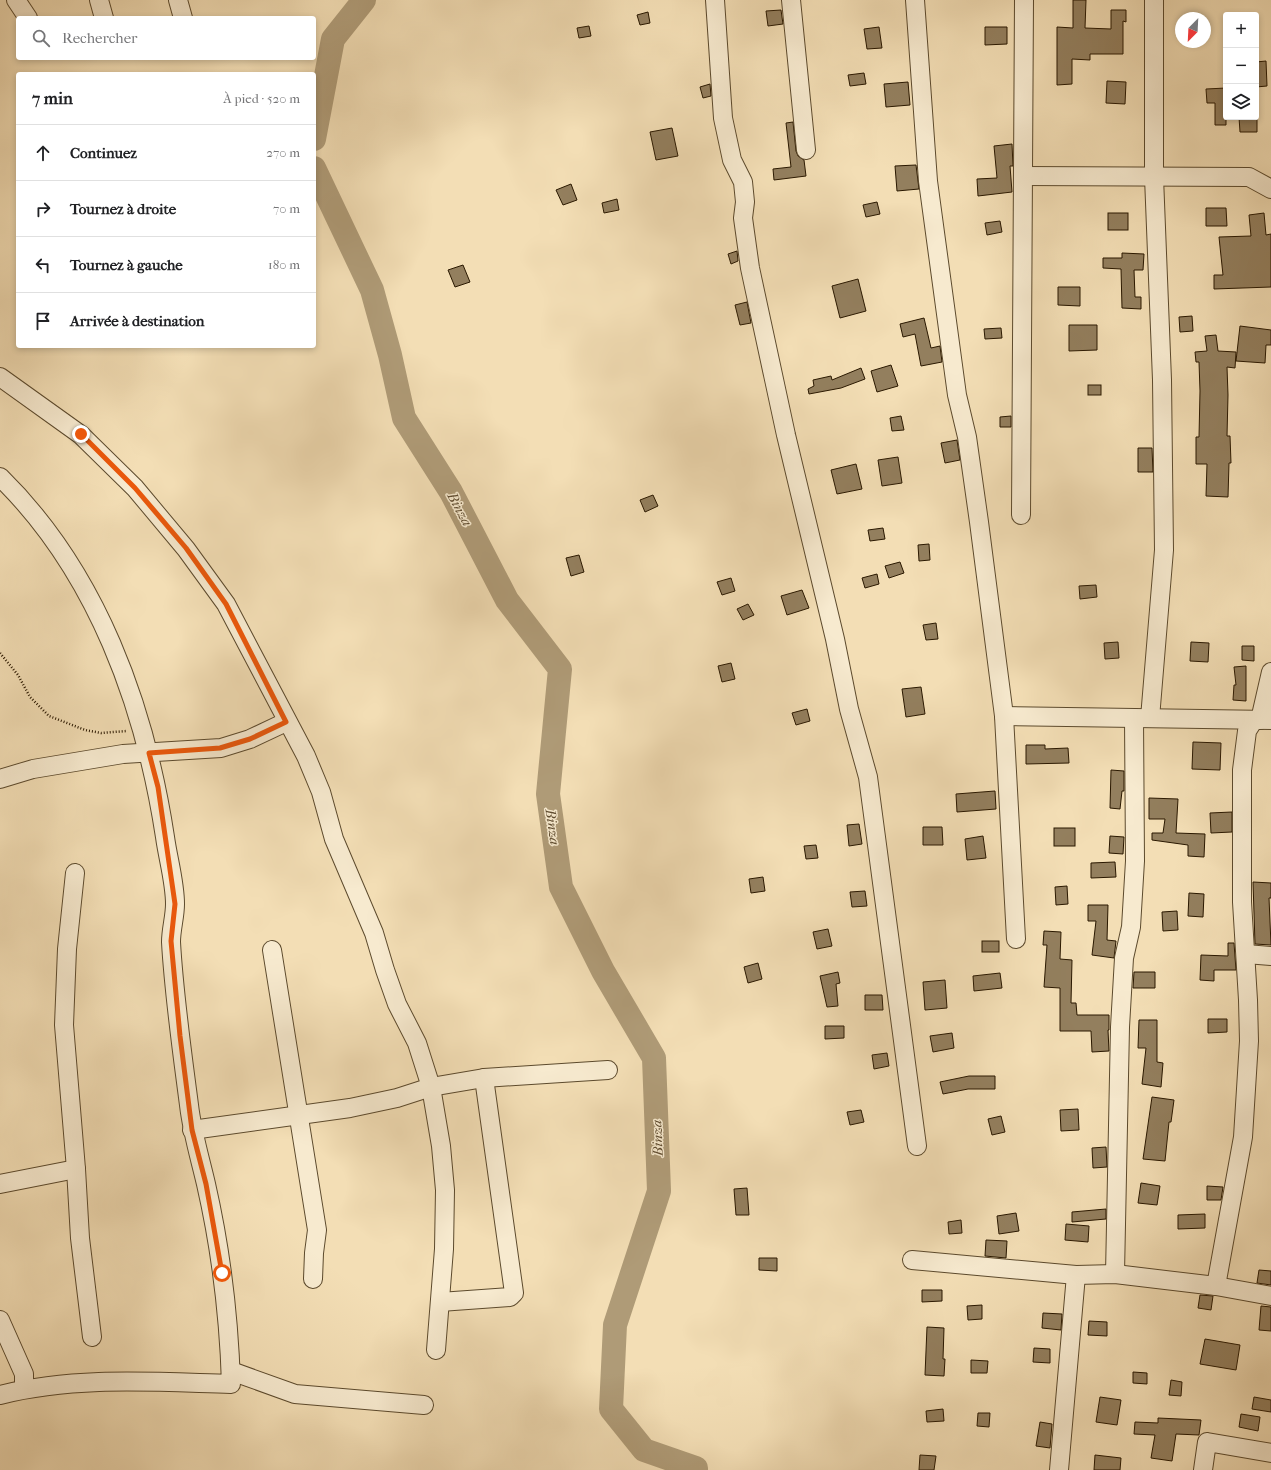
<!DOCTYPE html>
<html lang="fr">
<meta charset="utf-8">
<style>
:root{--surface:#fff;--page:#f6f6f6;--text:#202124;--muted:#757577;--line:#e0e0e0}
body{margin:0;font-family:"IM FELL French Canon",serif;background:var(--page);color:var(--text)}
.controls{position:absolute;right:12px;top:12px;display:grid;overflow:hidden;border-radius:4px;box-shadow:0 2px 6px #0003}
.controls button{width:36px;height:36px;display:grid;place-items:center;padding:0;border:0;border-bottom:1px solid var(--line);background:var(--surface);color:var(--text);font:20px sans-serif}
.compass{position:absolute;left:1175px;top:12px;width:36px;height:36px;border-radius:50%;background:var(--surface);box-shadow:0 2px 6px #0003;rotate:204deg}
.stop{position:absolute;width:12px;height:12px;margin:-9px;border:3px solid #ea580c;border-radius:50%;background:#fff}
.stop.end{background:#ea580c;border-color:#fff;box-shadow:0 1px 4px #0008}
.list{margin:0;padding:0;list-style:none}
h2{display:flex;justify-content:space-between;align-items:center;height:52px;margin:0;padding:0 16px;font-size:17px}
h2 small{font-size:13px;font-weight:400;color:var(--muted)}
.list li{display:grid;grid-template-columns:26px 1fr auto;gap:12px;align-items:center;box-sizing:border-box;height:56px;padding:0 16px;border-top:1px solid var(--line)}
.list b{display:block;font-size:15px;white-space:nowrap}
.list em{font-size:13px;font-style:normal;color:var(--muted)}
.icon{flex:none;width:22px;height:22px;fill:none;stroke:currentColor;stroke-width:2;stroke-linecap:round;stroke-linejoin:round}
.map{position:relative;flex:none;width:1271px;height:1470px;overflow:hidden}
.search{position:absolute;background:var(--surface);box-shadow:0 2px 6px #0003;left:16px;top:16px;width:300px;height:44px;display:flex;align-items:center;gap:10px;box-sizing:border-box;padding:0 14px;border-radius:4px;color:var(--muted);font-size:15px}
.panel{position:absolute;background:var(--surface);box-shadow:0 2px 6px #0003;left:16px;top:72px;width:300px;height:276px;border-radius:4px}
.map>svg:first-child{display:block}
</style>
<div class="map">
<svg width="1271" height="1470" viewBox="0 0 1271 1470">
<rect width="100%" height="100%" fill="#f3deb5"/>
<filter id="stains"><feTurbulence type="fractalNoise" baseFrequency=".005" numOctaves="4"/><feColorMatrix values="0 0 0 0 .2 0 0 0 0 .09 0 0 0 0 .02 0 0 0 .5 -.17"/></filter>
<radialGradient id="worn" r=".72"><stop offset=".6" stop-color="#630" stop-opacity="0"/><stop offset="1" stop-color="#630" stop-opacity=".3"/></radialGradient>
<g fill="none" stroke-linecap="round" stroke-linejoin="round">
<g stroke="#af9b77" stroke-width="24">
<polyline points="314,139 333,39 364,0"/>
<polyline points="314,168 372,290 390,355 404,418 451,492 507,600 560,669 548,794 561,887 603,971 654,1058 659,1191 615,1325 611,1409 644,1450 696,1468 696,1470"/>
</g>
</g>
<g fill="#937f5e" stroke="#2a1800">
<polygon points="1073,0 1086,0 1085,28 1111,29 1111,10 1126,10 1126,22 1123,21 1123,54 1090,54 1090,60 1072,59 1072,84 1057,85 1057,27 1073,28"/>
<polygon points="781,10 783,24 768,26 766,11"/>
<polygon points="648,12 650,23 640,25 637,15"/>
<polygon points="589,26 591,36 579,38 577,28"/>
<polygon points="879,27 882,48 867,49 864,29"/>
<polygon points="985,27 1007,27 1007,44 985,45"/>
<polygon points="1266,61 1267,86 1256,87 1256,62"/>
<polygon points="864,73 866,84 850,86 848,75"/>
<polygon points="1107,81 1126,82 1125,104 1106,103"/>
<polygon points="908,82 910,105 886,107 884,84"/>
<polygon points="710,84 711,96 703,98 700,87"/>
<polygon points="1226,88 1226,125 1215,125 1215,103 1207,103 1206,89"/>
<polygon points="1239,117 1257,117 1257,132 1240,132"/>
<polygon points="793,122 796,151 798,156 804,160 806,176 774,180 773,169 791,167 786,123"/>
<polygon points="672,128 678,156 656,160 650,132"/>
<polygon points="1012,144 1013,166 1010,166 1012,192 978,196 977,179 997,178 994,146"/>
<polygon points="916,165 919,189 897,191 895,166"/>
<polygon points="571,184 577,200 563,205 556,190"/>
<polygon points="617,199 619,210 604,213 602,203"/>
<polygon points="877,202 880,214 866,217 863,205"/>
<polygon points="1206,208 1226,208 1227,226 1206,226"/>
<rect x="1108" y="213" width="20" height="17"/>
<polygon points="1264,213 1266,235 1271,234 1271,287 1214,289 1214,275 1223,275 1219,237 1251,236 1249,215"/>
<polygon points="1000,221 1002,232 987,235 985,223"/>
<polygon points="737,251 738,261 731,264 728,254"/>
<polygon points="1122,253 1144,254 1143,270 1134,270 1135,297 1141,297 1141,309 1122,308 1121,269 1103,268 1103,258 1122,258"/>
<polygon points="463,265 470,282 455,287 448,270"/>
<polygon points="858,279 866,311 840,318 832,286"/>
<polygon points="1058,287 1080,287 1080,306 1058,305"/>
<polygon points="747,302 751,323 740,325 735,305"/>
<polygon points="1192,316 1193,331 1180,332 1179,317"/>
<polygon points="924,318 931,348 940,346 942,362 921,366 915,334 903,337 900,324"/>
<polygon points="1069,325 1097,325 1097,350 1069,351"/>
<polygon points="1240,326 1271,330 1271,345 1266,345 1265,363 1236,361"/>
<polygon points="1001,328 1002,338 985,339 984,329"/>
<polygon points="1216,335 1218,351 1236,352 1235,368 1227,367 1228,395 1227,436 1230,436 1231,463 1229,463 1228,497 1206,496 1207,464 1196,464 1196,437 1199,437 1200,391 1199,362 1196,362 1195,352 1207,351 1205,336"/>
<polygon points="891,365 898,386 877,392 871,371"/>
<polygon points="861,368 865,379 841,388 809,394 808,389 814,386 813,380 831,376 832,380"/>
<rect x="1088" y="385" width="13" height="10"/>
<polygon points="901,416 904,430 892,431 890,418"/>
<polygon points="1011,416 1011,427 1000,427 1000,417"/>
<polygon points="957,440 960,460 945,463 941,443"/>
<polygon points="1138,448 1152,448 1153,472 1138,472"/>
<polygon points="898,457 902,483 882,486 878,460"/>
<polygon points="856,464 862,489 837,494 831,470"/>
<polygon points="653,495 658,506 645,512 640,500"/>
<polygon points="883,528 885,539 870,541 868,530"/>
<polygon points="929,544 930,560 919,561 918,545"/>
<polygon points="579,555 584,572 571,576 566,558"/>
<polygon points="900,562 904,573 889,578 885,566"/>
<polygon points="877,574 879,584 865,588 862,578"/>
<polygon points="731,578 735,591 722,595 717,582"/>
<polygon points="1096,585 1097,597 1080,599 1079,586"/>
<polygon points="802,590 809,608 787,615 781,596"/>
<polygon points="748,604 754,615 743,620 737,609"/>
<polygon points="936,623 938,639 926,640 923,625"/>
<polygon points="1118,642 1119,658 1105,659 1104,643"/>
<polygon points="1191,642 1209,643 1208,662 1190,661"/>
<polygon points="1242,646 1254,646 1254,661 1242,660"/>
<polygon points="731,663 735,679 722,682 718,666"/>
<polygon points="1246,666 1246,701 1233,700 1234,685 1236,685 1234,667"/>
<polygon points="921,687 925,714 906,717 902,689"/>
<polygon points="807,709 810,721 796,725 792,713"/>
<polygon points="1193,742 1221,743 1220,770 1192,769"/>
<polygon points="1026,745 1045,745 1045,749 1068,748 1069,763 1026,764"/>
<polygon points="1111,770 1124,771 1124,791 1122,791 1120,809 1110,808"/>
<polygon points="995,791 996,809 957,812 956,794"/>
<polygon points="1149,798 1178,799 1176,833 1205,834 1204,857 1188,856 1188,845 1152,840 1152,833 1163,833 1165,819 1149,819"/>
<polygon points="1232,812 1232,832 1211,833 1210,813"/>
<polygon points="859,824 862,844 849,846 847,825"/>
<polygon points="923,827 942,827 943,845 923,845"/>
<rect x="1054" y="828" width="21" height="18"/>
<polygon points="983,836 986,858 967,860 965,839"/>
<polygon points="1110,836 1124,837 1123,854 1109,853"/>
<polygon points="816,845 818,858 806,859 804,846"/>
<polygon points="1115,862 1116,877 1091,878 1091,863"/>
<polygon points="763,877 765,891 751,893 749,879"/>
<polygon points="1253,882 1271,883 1271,898 1269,898 1271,945 1255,944"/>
<polygon points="1067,886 1068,904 1056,905 1055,887"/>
<polygon points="865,891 867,906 852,907 850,892"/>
<polygon points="1189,893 1204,894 1203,917 1188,916"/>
<polygon points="1088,905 1108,905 1107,940 1116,941 1114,958 1092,955 1096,921 1088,921"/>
<polygon points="1177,911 1178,930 1163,931 1162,912"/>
<polygon points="828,929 832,946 817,949 813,932"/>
<polygon points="1044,931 1061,932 1060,959 1072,960 1071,1003 1076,1003 1077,1015 1109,1015 1109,1030 1108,1030 1109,1051 1092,1052 1091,1031 1060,1031 1060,988 1044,987 1047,945 1043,945"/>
<rect x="982" y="941" width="17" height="11"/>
<polygon points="1228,943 1234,943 1236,970 1214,970 1214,981 1200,980 1201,955 1228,956"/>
<polygon points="758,963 762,979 748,983 744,967"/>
<polygon points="838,972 840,983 836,984 838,1006 827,1007 820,976"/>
<polygon points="1134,972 1155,972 1155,988 1133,988"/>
<polygon points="1000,973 1002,988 974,991 973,976"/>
<polygon points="945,980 947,1008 925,1010 923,982"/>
<polygon points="865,995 882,995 883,1010 865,1010"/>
<polygon points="1208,1019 1227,1019 1227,1032 1208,1033"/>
<polygon points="1139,1020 1157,1020 1157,1062 1163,1063 1161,1087 1142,1084 1146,1048 1138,1048"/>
<polygon points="825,1026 844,1026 844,1038 825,1039"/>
<polygon points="952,1033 954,1048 933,1052 930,1036"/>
<polygon points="887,1053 889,1066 874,1069 872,1055"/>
<polygon points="969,1076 995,1076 995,1089 968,1089 943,1094 940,1082"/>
<polygon points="1152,1097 1174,1100 1171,1122 1169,1122 1165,1161 1143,1159"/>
<polygon points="1078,1109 1079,1130 1061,1131 1060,1110"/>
<polygon points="861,1110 864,1122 850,1125 847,1112"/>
<polygon points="1001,1116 1005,1132 992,1135 988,1119"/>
<polygon points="1106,1147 1107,1167 1093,1168 1092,1148"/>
<polygon points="1141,1183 1160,1186 1157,1205 1138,1203"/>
<polygon points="1207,1186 1223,1187 1221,1200 1207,1200"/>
<polygon points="747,1188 749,1215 736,1215 734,1189"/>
<polygon points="1106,1209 1106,1219 1072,1222 1072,1212"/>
<polygon points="1016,1213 1019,1231 999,1234 997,1216"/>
<polygon points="1205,1214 1205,1228 1178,1229 1178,1215"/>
<polygon points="961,1220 962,1233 949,1234 948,1222"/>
<polygon points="1066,1224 1089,1226 1088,1242 1065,1240"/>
<polygon points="986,1240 1007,1241 1006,1258 985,1256"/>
<polygon points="759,1258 777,1258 777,1271 759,1270"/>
<polygon points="1259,1270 1271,1271 1271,1285 1257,1283"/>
<polygon points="922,1290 942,1290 942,1301 922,1302"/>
<polygon points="1200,1295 1213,1296 1211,1310 1198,1308"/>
<polygon points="982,1305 982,1319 968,1320 967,1306"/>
<polygon points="1261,1306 1271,1307 1271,1331 1259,1330"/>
<polygon points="1043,1313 1062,1314 1061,1330 1042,1328"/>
<polygon points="1089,1321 1107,1322 1107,1336 1088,1335"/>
<polygon points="927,1327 944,1328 943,1359 945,1359 944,1376 925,1375"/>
<polygon points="1205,1339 1240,1345 1236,1370 1200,1364"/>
<polygon points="1034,1348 1050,1349 1050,1363 1033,1362"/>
<polygon points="971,1360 988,1361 987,1373 971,1373"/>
<polygon points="1133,1372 1147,1373 1147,1384 1133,1383"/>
<polygon points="1171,1380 1182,1382 1181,1396 1169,1395"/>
<polygon points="1100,1397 1121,1400 1117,1425 1096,1422"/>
<polygon points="1254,1397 1271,1400 1271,1412 1252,1409"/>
<polygon points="943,1409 944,1421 927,1422 926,1411"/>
<polygon points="978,1413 990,1413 989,1427 977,1426"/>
<polygon points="1241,1414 1260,1417 1258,1431 1239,1427"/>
<polygon points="1158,1418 1201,1420 1199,1435 1176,1434 1172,1461 1151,1458 1155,1435 1134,1434 1135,1422 1158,1423"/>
<polygon points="1040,1422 1052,1424 1050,1448 1036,1446"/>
<polygon points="920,1455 936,1456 934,1470 919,1470"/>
<polygon points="1095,1455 1121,1458 1120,1470 1094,1470"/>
</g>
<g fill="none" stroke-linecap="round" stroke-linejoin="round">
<defs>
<g id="minor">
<polyline points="16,0 28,18"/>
<polyline points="99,0 104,18"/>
<polyline points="178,0 183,18"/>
<polyline points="715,0 723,118 732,160 743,182 745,202 743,218 750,268 786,435 835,639 849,709 868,777 917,1146"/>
<polyline points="791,0 806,150"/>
<polyline points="915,0 928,181 957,395 967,437 979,522 1004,716 1016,939"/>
<polyline points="1023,176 1249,177 1271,189"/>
<polyline points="0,377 81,435 135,488 186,549 226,604 306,756 321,792 334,839 374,933 385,970 397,1004 417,1043 431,1087 441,1146 445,1190 444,1249 436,1350"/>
<path d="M0,477C97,572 145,706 165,837C168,859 175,882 175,904C175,917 171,929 171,942C174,996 182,1051 189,1105C192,1132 200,1158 206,1184C221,1250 229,1317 231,1384C154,1382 75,1376 0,1395"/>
<polyline points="1021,515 1024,0"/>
<polyline points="1004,716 1271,720"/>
<polyline points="1150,718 1164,550 1162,380 1154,177 1154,0"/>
<polyline points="1260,720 1271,672"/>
<polyline points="0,779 33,769 123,754 221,748 250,739 286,722"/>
<polyline points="75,873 67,949 64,1025 76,1169 80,1238 92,1337"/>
<polyline points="272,950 317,1230 314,1253 313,1279"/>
<polyline points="1246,954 1271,956"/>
<polyline points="192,1130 350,1108 397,1098 431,1087 484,1078 608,1070"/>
<polyline points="0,1184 76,1169"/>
<polyline points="912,1260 1076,1275 1115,1274 1216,1286 1271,1296"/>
<polyline points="1115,1274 1120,1027 1124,958 1131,927 1135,861 1134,718"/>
<polyline points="1216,1286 1243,1137 1249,1041 1248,1000 1242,902 1242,770 1247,731 1254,720"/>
<polyline points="440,1302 510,1297 514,1293 484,1078"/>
<polyline points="0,1320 24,1374 24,1389"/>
<polyline points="231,1371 295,1394 424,1405"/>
<polyline points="1059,1470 1076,1275"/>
<polyline points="1203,1470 1207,1442 1271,1453"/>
</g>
</defs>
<use href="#minor" stroke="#5c4a2d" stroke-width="20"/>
<polyline stroke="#2a1800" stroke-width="2.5" stroke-dasharray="1 2" stroke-linecap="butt" points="0,653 18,675 30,697 49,716 85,730 101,733 127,731"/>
<use href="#minor" stroke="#f7eacf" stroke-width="18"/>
</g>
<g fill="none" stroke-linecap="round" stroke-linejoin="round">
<polyline stroke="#ea580c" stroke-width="5" points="81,434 135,488 186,548 226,604 286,722 250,739 220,748 149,753 158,787 175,904 171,941 180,1036 192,1130 206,1184 222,1273"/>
</g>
<g text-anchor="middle" stroke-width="3" stroke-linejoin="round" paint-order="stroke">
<g font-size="14" font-style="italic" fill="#5f4c30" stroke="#f7eacf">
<text transform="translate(460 509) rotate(62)" y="5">Binza</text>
<text transform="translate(553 827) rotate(82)" y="5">Binza</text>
<text transform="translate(657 1138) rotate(-92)" y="5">Binza</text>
</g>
</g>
<rect width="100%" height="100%" filter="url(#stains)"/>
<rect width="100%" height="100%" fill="url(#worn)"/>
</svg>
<div class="controls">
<button>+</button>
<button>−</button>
<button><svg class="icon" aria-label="layers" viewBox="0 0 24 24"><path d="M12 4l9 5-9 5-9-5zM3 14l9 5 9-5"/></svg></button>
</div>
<svg class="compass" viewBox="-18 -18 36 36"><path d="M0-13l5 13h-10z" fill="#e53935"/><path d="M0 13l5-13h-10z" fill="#757577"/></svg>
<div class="stop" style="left:222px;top:1273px"></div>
<div class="stop end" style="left:81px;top:434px"></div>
<div class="search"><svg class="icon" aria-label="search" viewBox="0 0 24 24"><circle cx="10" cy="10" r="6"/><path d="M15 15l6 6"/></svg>Rechercher</div>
<section class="panel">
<h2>7 min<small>À pied · 520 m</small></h2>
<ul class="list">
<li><svg class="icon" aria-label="ahead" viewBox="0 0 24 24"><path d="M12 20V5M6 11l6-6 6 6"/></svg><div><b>Continuez</b></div><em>270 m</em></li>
<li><svg class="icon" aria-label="right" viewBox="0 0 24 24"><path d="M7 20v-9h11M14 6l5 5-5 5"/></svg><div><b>Tournez à droite</b></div><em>70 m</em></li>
<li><svg class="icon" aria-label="left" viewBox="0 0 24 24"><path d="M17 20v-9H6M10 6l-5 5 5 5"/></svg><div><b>Tournez à gauche</b></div><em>180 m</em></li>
<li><svg class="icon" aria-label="arrive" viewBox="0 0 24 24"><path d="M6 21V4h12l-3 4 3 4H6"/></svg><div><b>Arrivée à destination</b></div></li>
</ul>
</section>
</div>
